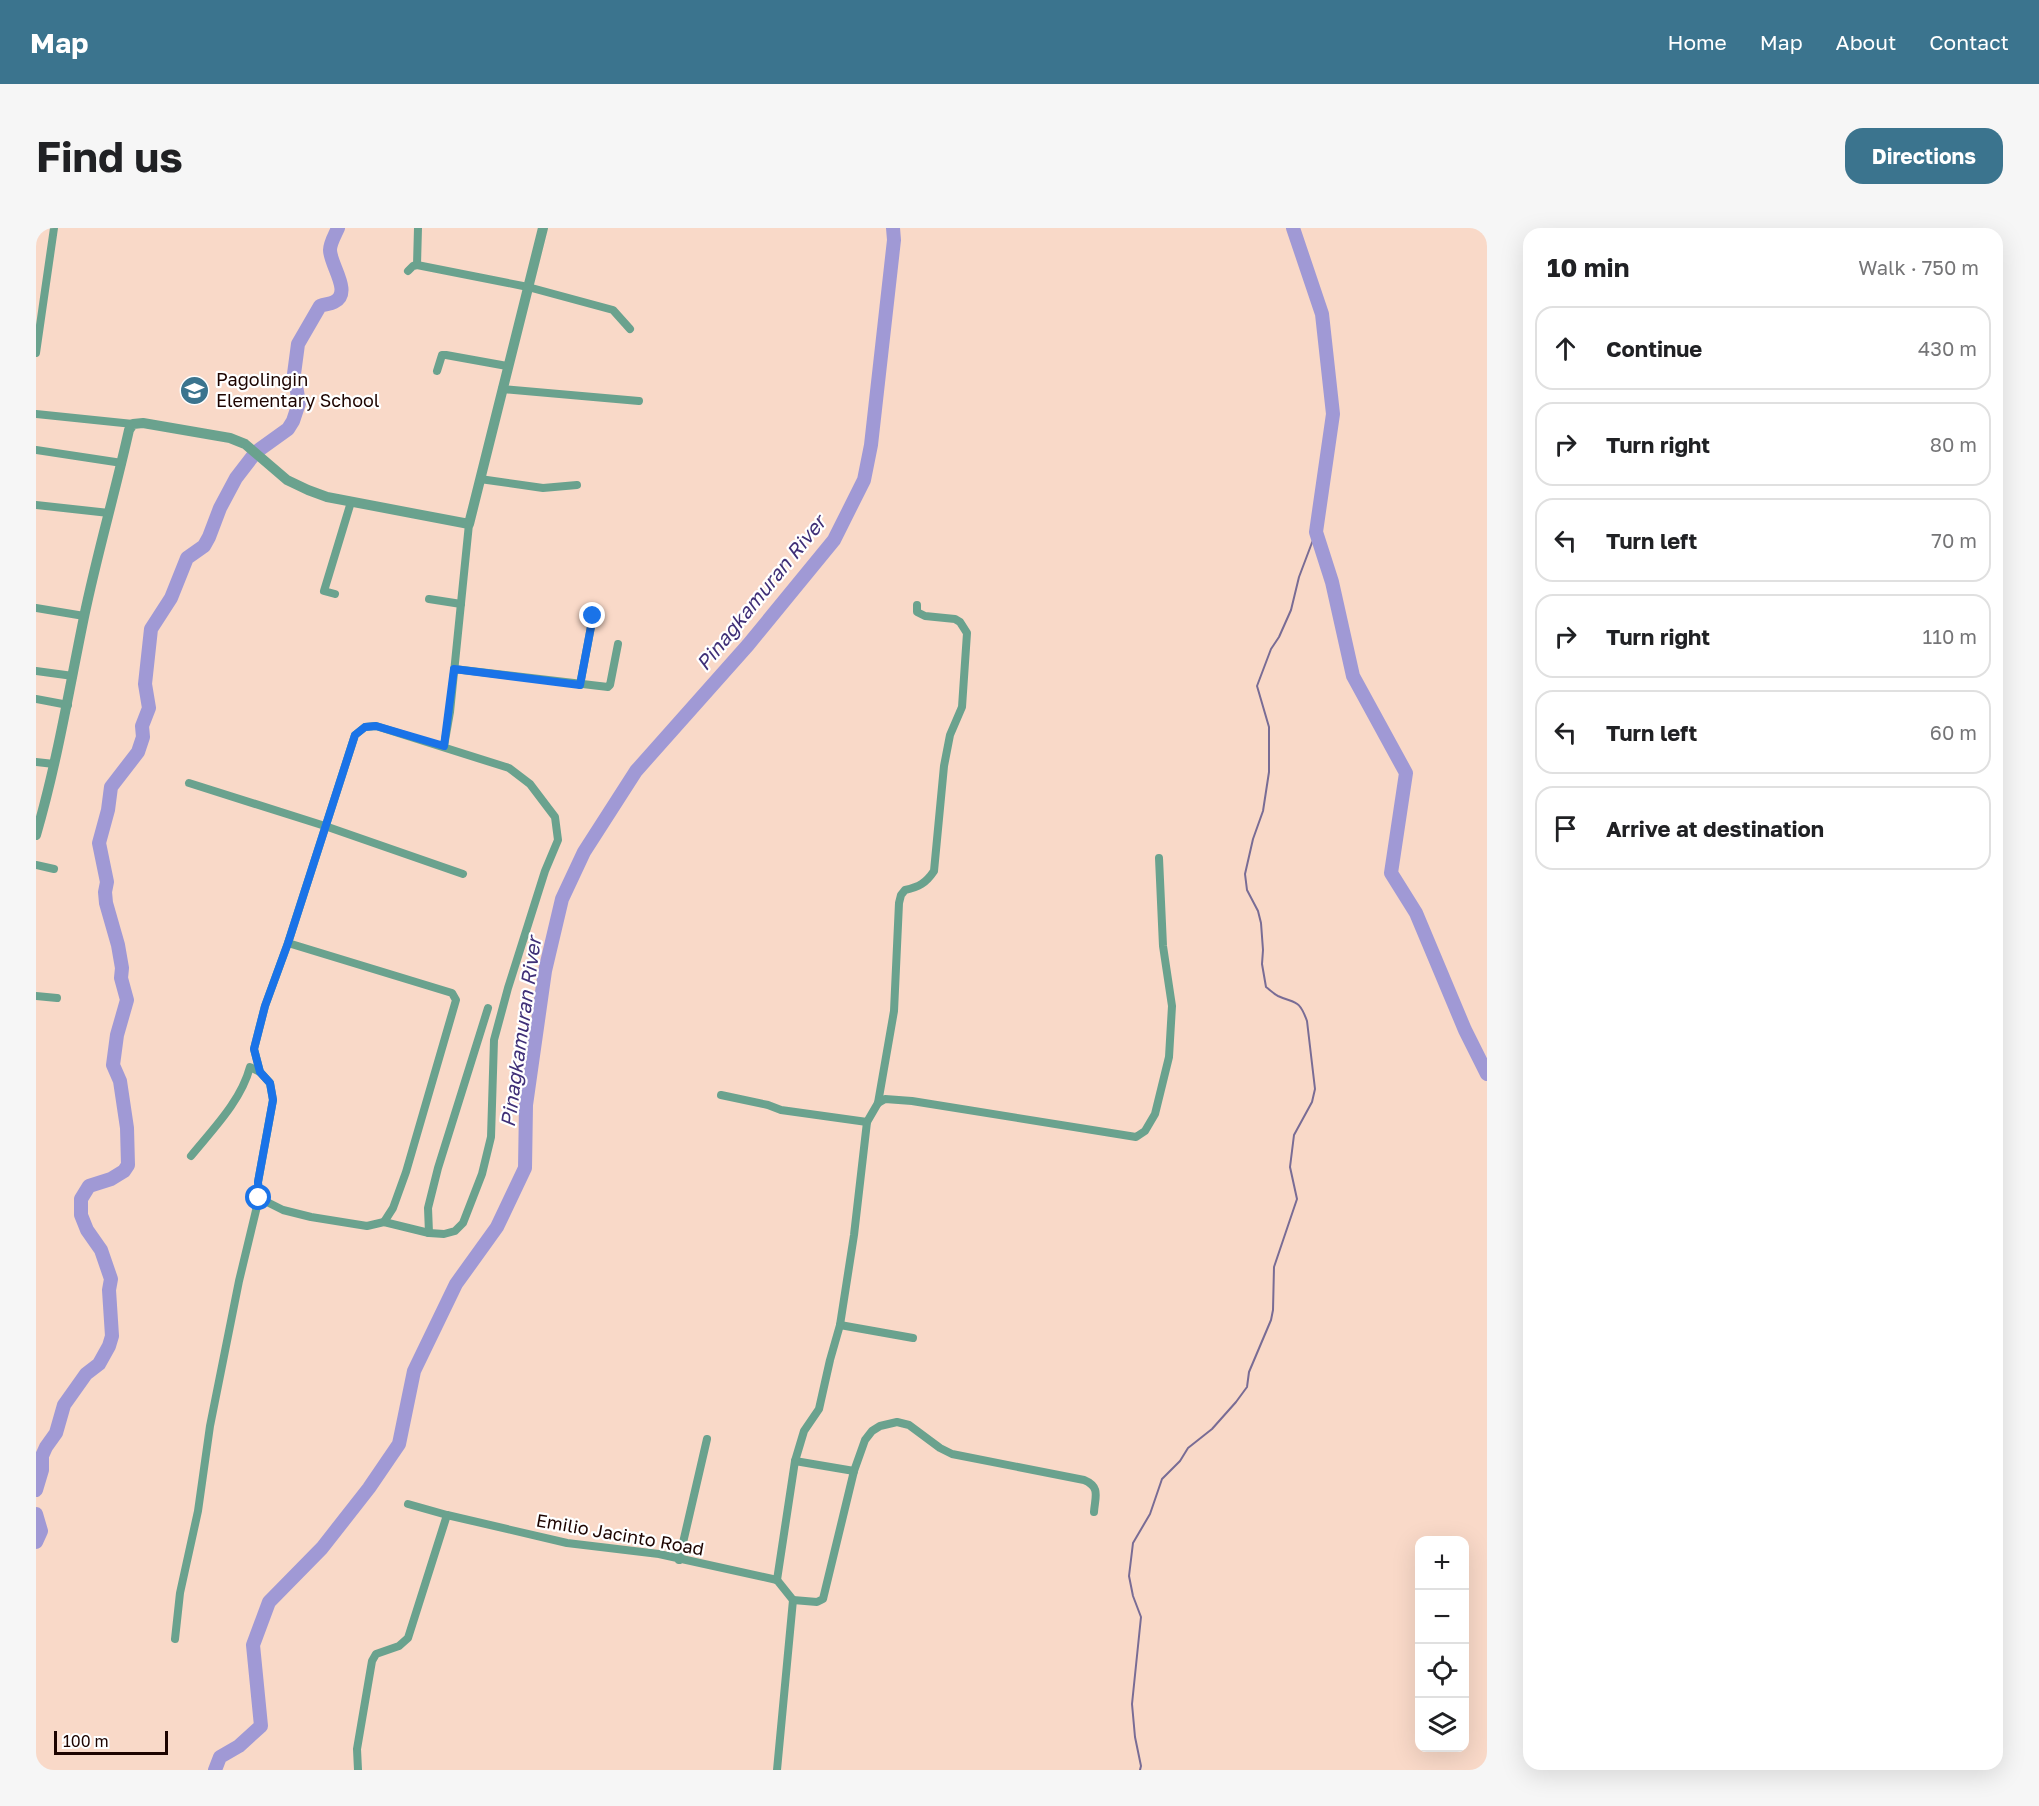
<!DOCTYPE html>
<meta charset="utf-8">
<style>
:root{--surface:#fff;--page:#f6f6f6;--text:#202124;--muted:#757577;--line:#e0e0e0;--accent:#3b748e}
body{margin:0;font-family:"Golos Text",sans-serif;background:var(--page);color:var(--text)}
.controls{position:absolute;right:18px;bottom:18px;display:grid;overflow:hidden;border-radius:12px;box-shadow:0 6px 24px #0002}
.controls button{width:54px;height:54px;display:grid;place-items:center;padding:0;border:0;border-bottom:2px solid var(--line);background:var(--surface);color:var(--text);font:30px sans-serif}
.scale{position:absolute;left:18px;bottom:15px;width:114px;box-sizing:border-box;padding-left:6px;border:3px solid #1d0400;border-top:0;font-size:16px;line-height:21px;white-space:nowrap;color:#1d0400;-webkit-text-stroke:4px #fff;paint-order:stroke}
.stop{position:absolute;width:18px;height:18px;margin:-14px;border:4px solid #1a73e8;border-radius:50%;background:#fff}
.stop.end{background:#1a73e8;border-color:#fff;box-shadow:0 2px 6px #0008}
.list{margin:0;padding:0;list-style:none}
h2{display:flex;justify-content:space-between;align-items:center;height:78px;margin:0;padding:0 24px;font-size:26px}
h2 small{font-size:20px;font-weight:400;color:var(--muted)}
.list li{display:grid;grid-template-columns:39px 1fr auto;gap:18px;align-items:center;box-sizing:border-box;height:84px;margin:0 12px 12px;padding:0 12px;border:2px solid var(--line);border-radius:18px}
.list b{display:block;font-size:22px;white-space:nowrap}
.list em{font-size:20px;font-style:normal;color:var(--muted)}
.icon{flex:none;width:33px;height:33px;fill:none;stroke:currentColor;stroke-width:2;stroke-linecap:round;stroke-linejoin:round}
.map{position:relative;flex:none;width:1451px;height:1542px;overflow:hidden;border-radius:18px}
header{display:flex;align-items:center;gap:36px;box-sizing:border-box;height:84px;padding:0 30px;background:var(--accent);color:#fff}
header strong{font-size:28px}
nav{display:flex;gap:33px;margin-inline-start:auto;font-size:21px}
.intro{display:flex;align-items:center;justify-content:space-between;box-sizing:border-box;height:144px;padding:0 36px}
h1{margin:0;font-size:42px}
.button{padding:15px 27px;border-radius:18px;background:var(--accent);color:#fff;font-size:21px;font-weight:700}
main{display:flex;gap:36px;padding:0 36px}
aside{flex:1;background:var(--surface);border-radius:18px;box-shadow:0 6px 24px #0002}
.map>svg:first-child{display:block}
</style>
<header>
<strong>Map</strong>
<nav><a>Home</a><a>Map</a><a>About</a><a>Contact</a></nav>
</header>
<div class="intro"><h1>Find us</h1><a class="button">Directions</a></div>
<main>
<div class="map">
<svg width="1451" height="1542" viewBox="0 0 1451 1542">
<rect width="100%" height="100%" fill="#f9d9c8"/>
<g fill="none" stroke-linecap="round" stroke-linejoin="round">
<path stroke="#796c95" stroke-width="2" d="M1104,1542L1105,1538L1099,1509L1096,1476L1105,1389L1097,1368L1093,1348L1097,1315L1114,1286L1126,1251L1144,1233L1152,1220L1176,1201L1200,1174L1211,1159L1213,1144L1235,1092L1237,1082L1238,1039L1261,971L1254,939L1258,907L1276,874L1279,861L1271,793C1263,771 1260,776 1242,768C1238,766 1234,762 1230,759L1226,736L1227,722L1225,695L1222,683L1211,662L1209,646L1217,611L1227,583L1233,544V499L1221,458L1235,421L1243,409L1255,382L1263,349L1280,304"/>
<g stroke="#a099d5" stroke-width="14">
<polyline points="1257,0 1286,86 1297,186 1280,304 1296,354 1317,448 1370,545 1355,645 1380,685 1429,802 1451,846"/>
<path d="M0,1262L6,1242V1228L10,1219L20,1205L28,1177L50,1146L63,1136L73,1118L76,1108L73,1062L75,1051L65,1022L51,1002L45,987V971L53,958L75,951L88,943L92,937L91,900L84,853L77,837L81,807L91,772L85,750L86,740L82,717L70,675L69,664L71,654L63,615L72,582L75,559L102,524L107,509L106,498L113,480L109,456L115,401L135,370L151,330L168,318L173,309L184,280L200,250L220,224L252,201L257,193L263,175L258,146L262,116L284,78C289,76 294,76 298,74C317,65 294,37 294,22C294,15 299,7 302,0"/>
<polyline points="0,1286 5,1303 0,1314"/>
<polyline points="179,1542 184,1529 203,1518 225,1498 217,1417 233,1374 286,1320 333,1260 363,1216 378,1143 420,1056 461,999 489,940 490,877 509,743 526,671 548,624 600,543 712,417 798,312 828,252 835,217 858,12 857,0"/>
</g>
<g stroke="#6aa28e" stroke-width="8">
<polyline points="381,37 382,0"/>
<polyline points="372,43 377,38 381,37 492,59 577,82 594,101"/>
<polyline points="0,125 18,0"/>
<polyline points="401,143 406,127 410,127 471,138"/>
<polyline points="466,161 603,173"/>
<polyline points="0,186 97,196"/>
<polyline points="0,222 86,235"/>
<polyline points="444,251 507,260 541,257"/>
<polyline points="0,277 73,285"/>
<polyline points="299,366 288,363 315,274"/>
<polyline points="393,371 425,376"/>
<polyline points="0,380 48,388"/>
<polyline points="418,441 572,459 574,457 582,416"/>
<polyline points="0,443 37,448"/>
<polyline points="544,457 557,388"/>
<polyline points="0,471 32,477"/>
<polyline points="408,518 414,484 433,296"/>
<polyline points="0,534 18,536"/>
<polyline points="153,555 289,598 427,646"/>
<polyline points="0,637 18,641"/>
<polyline points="252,715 416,765 420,772 370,944 357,980 348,994"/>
<polyline points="0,768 21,770"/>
<polyline points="685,867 732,877 745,882 831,894"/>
<path d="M842,875L858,783L863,675L865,667L869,662C883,659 890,655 898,643L908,538L914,507L926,479L931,405L924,394L919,391L889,388L881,384V377"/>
<path d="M155,928C177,901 205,873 214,839L224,844"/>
<polyline points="393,1005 392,980 402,940 452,780"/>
<polyline points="804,1097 877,1110"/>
<polyline points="759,1233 818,1243"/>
<polyline points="372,1276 411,1287 531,1315 623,1326 741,1352 757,1372 741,1542"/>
<polyline points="643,1332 671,1211"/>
<polyline points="741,1352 759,1233 768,1203 783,1181 794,1132 804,1097 818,1007 831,894 842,875 849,871 876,873 1100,909 1109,903 1119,886 1133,829 1136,778 1127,718 1123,630"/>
<path d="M757,1372L781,1374L787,1371L818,1243L829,1212L836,1203L844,1198L861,1194L873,1197L904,1220L916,1226L1048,1252C1065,1259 1059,1269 1058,1284"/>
<polyline points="139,1411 144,1365 162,1283 174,1198 203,1053 223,970 222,954 237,872 234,855 224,844 218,821 229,778 252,715 319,507 329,499 340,498 473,540 494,556 519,589 522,612 509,643 472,760 458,812 455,909 446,946 427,995 419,1003 408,1006 393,1005 348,994 331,998 275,989 247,982 223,970"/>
<polyline points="322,1542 321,1521 336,1433 340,1426 363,1418 372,1410 411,1287"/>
</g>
<path stroke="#6aa28e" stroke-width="10" d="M0,607C21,535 33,462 48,389C61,326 79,265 93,202L97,196L107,195L194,210L209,216L251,252L272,262L291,269L433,296L507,0"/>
</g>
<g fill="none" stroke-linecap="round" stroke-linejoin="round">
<polyline stroke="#1a73e8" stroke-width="8" points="223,970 222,954 237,872 234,855 224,844 218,821 229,778 252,715 319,507 329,499 340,498 408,518 418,441 544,457 557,388"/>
</g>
<defs>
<symbol id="school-disc" viewBox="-11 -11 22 22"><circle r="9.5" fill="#3b748e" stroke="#fff"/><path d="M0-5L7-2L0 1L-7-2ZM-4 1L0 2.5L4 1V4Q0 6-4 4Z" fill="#fff"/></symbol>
</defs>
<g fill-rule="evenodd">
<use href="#school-disc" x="142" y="146" width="33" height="33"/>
</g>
<g text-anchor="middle" stroke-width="4.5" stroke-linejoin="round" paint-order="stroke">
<g font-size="18" fill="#1d0400" stroke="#fff" text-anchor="start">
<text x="180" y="158">Pagolingin<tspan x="180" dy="21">Elementary School</tspan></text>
</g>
<g font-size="18" fill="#1d0400" stroke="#fff">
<text transform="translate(584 1307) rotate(10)" y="6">Emilio Jacinto Road</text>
</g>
<g font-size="20" font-style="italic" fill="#3f2f77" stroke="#fff">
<text transform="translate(725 365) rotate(-51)" y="7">Pinagkamuran River</text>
<text transform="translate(485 804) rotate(-82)" y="7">Pinagkamuran River</text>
</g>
</g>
</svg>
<div class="controls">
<button>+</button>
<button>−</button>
<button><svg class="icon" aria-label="locate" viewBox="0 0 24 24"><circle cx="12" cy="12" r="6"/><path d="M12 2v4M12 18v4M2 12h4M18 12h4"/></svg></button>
<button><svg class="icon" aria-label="layers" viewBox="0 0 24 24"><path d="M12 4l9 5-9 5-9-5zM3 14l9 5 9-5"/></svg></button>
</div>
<div class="scale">100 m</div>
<div class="stop" style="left:223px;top:970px"></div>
<div class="stop end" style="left:557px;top:388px"></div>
</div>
<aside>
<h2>10 min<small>Walk · 750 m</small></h2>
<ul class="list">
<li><svg class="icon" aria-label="ahead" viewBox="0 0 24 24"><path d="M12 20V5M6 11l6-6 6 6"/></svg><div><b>Continue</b></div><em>430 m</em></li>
<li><svg class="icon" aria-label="right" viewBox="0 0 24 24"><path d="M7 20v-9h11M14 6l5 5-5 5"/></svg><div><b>Turn right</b></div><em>80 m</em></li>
<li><svg class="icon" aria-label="left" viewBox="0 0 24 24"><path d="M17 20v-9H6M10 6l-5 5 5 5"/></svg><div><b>Turn left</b></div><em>70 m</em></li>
<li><svg class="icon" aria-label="right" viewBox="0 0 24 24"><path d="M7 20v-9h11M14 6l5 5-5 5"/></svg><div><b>Turn right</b></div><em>110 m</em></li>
<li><svg class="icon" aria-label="left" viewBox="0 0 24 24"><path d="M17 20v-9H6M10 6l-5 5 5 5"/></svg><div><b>Turn left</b></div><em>60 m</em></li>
<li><svg class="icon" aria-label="arrive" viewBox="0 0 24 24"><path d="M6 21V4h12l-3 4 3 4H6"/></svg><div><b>Arrive at destination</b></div></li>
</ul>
</aside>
</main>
